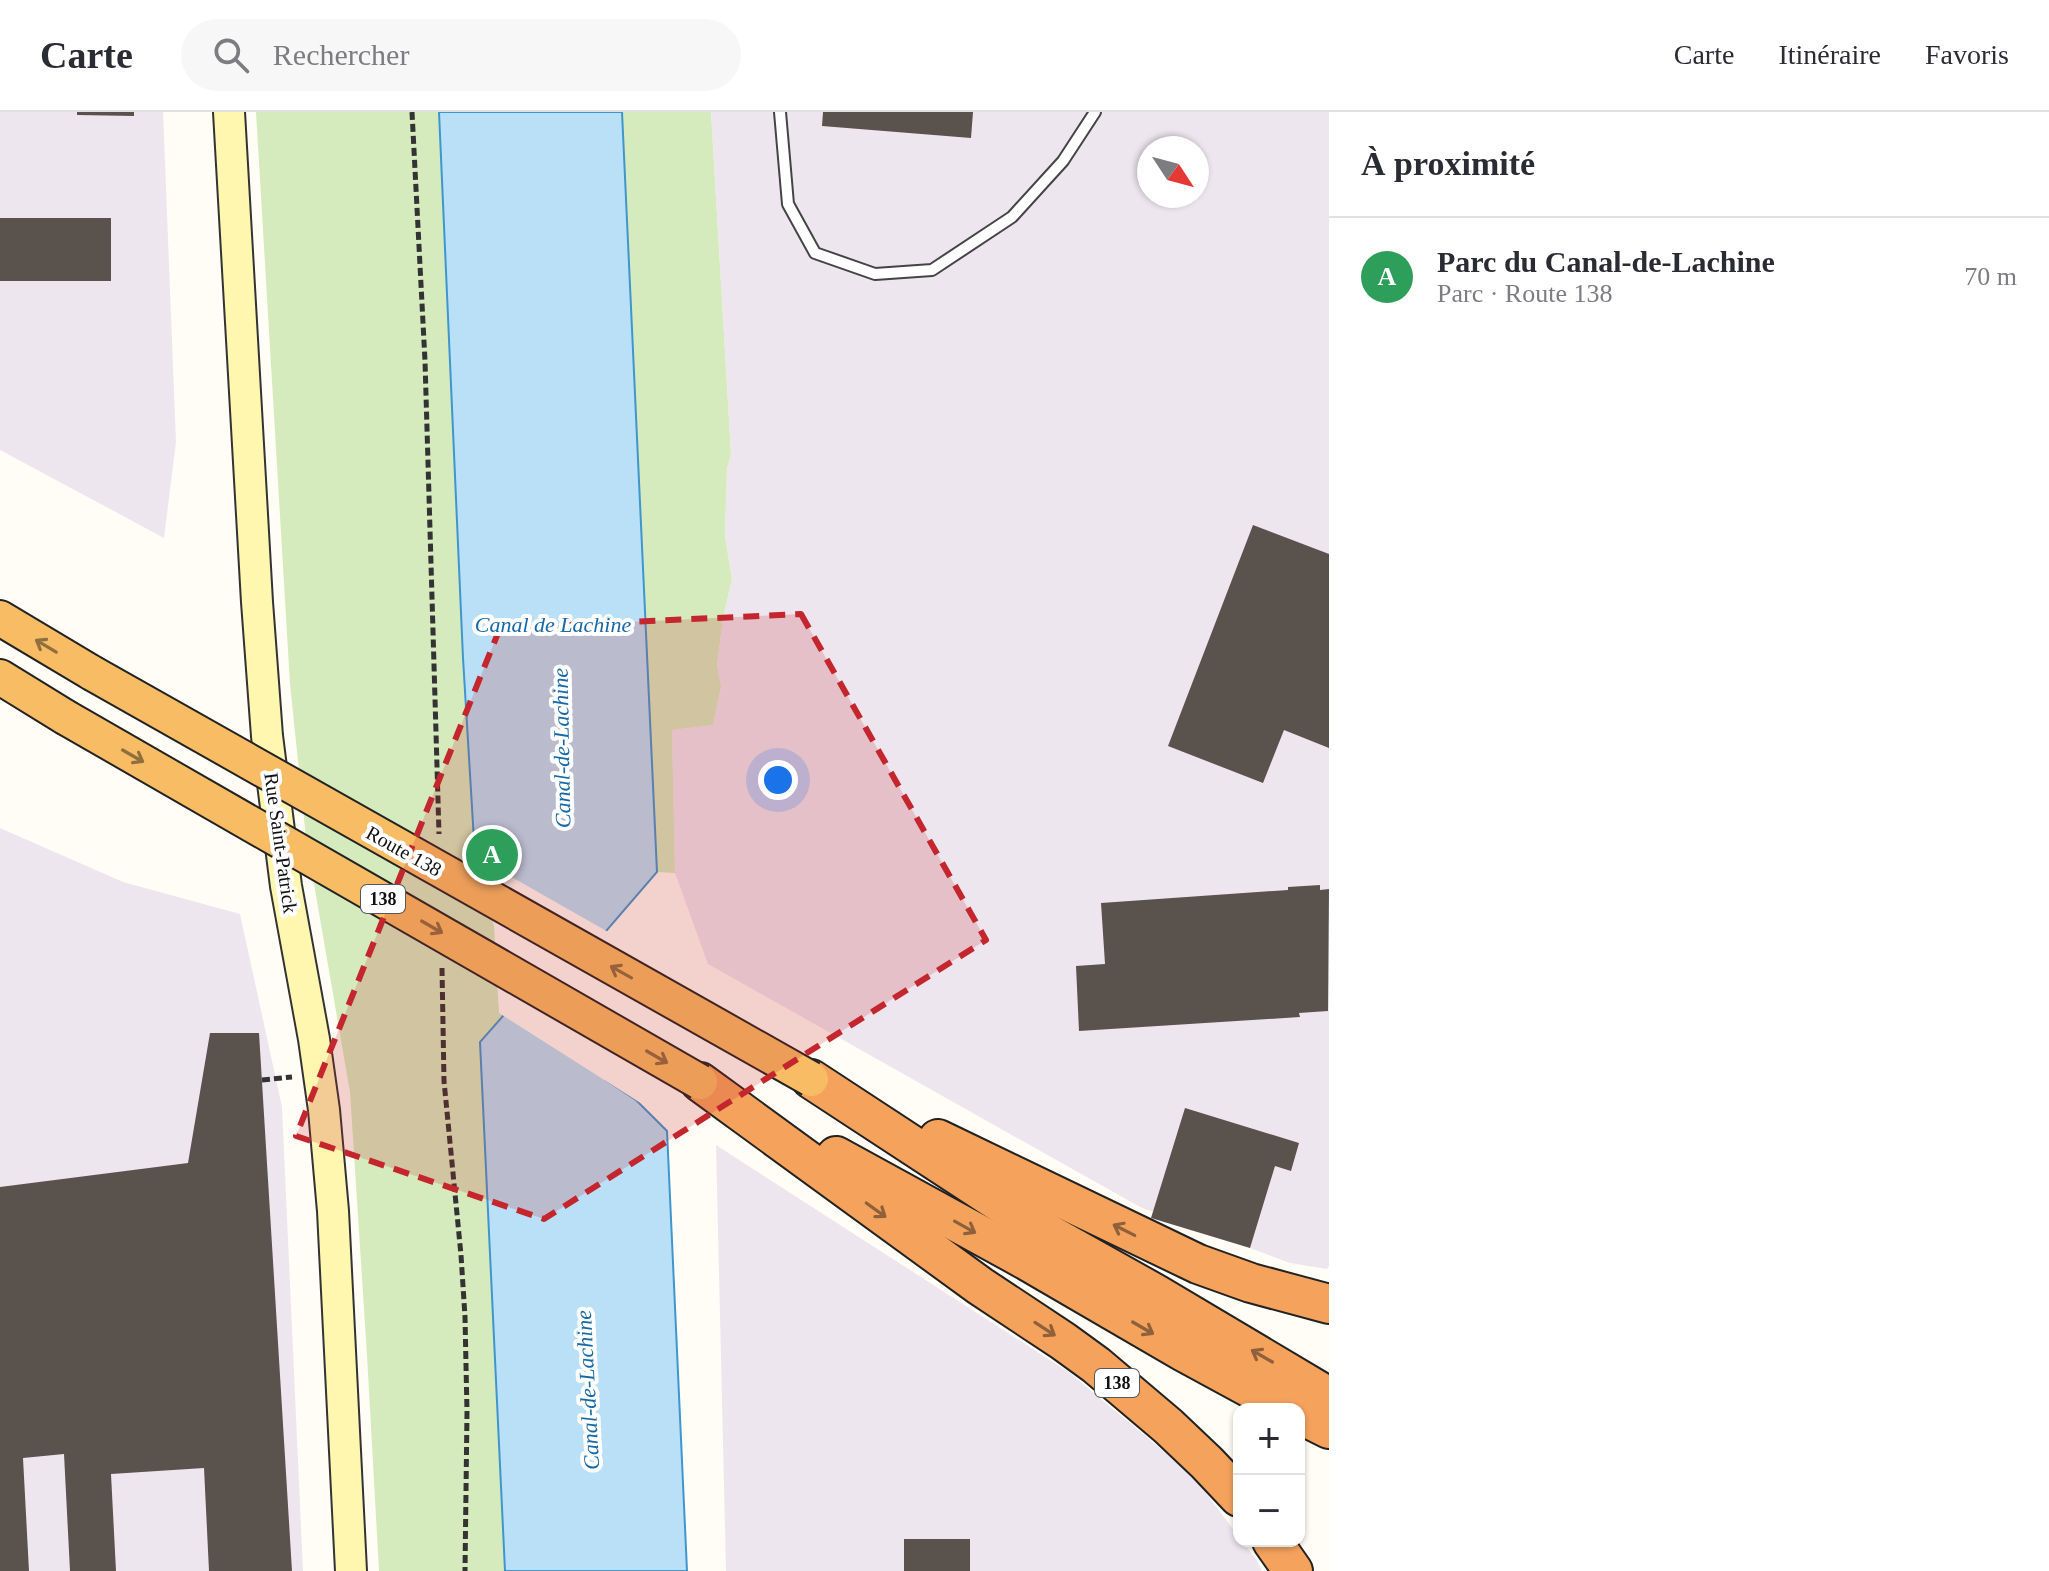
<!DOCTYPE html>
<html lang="fr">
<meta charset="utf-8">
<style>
:root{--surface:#fff;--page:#f7f7f7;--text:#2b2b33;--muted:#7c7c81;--line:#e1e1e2;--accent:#db2777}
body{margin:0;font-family:"Times New Roman",serif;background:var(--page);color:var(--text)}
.controls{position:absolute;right:24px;bottom:24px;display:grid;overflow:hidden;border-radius:16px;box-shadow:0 2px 6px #0004}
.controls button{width:72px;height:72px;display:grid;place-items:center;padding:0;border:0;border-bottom:2px solid var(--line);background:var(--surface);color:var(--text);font:40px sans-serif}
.compass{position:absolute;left:1137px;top:24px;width:72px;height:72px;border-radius:50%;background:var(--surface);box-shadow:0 2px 6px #0004;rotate:126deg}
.you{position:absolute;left:778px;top:668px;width:28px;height:28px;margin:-20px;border:6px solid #fff;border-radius:50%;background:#1a73e8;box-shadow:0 0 0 12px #1a73e833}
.badge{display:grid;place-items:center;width:52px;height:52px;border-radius:50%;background:var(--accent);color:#fff;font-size:26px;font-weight:700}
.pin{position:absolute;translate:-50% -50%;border:4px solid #fff;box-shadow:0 2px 8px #0006}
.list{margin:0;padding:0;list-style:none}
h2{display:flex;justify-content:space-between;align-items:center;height:104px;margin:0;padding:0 32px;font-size:34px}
h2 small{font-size:26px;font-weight:400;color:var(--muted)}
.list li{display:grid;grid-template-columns:52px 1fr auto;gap:24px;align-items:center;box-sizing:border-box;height:120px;padding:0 32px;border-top:2px solid var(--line)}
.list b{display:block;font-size:30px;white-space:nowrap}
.list p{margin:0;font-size:26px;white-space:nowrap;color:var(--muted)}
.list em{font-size:26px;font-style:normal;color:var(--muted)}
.icon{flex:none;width:44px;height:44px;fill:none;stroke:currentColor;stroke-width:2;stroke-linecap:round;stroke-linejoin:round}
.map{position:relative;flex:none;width:1329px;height:1459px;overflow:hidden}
header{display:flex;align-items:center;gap:48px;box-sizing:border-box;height:112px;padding:0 40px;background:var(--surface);border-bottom:2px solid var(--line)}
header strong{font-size:38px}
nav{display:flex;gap:44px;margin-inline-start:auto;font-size:28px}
.search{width:560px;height:72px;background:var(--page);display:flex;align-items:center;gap:20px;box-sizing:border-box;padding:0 28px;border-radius:44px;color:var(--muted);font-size:30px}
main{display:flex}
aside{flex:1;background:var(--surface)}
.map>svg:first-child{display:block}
</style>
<header>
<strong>Carte</strong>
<div class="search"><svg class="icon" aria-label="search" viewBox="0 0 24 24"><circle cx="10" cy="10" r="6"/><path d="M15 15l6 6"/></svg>Rechercher</div>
<nav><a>Carte</a><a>Itinéraire</a><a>Favoris</a></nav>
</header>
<main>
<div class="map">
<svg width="1329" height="1459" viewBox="0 0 1329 1459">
<rect width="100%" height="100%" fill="#fffdf5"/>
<g fill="#eee6ef" fill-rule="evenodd">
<polygon points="0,0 163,0 176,330 164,426 0,338"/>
<path d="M711,0H1329V1154L1327,1157L1290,1151L1140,1095L708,852L675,761L672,618L713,613L721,576L717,555L723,506L732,467L725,424L727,357L731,342ZM1149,36H1197V84H1149Z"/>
<polygon points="0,716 123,770 240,802 282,995 303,1459 0,1459"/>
<polygon points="716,1033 1070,1261 1193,1364 1239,1425 1239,1429 1242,1429 1257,1449 1262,1459 726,1459"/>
</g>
<polygon fill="#d5ebbd" points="256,0 711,0 731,342 727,357 725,424 732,467 723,506 717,554 721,575 713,613 672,618 675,761 657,760 606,820 606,968 636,988 667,1019 687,1459 379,1459 367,1243 350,980 306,726 290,572"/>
<polygon fill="#b9e0f7" stroke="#3f96cf" stroke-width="2" points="439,0 622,0 657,760 606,819 606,968 636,988 667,1019 687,1459 505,1459 480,930 503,904 498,813 475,745 463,546"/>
<polygon fill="#fffdf5" points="471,742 610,821 610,966 639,985 650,997 499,901 494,814"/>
<g fill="#5a524d">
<polygon points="77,0 134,0 134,4 77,3"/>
<polygon points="823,0 973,0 971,26 822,14"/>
<rect x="0" y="106" width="111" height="63"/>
<polygon points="1253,413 1329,442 1329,636 1284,618 1263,671 1168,634"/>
<polygon points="1320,773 1320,778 1329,777 1328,899 1299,901 1300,905 1079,919 1076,854 1105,852 1101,791 1288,778 1288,775"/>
<polygon points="210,921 259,921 292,1459 209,1459 204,1356 111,1362 116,1459 70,1459 64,1342 23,1346 29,1459 0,1459 0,1075 188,1051"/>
<polygon points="1185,996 1299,1031 1291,1059 1275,1054 1250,1136 1151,1106"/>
<rect x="904" y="1427" width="66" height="32"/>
</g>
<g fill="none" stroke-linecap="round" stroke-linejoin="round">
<defs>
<polyline id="service" points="780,0 788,92 815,141 875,162 932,158 1012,105 1063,49 1095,0"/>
<polyline id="secondary" points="229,0 257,490 267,624 286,774 314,927 324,998 333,1099 351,1459"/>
<g id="trunk">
<polyline points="0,506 92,561"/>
<polyline points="0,565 65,605"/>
</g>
<g id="motorway">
<polyline points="811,967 1040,1117 1156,1182 1329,1285"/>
<polyline points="700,970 980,1174 1063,1229 1096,1253 1168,1314 1207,1351 1239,1385"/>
<polyline points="938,1027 1198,1152 1251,1171 1329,1192"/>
<polyline points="836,1044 1024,1147 1184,1240 1289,1297"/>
<polyline points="1299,1302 1329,1317"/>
<polyline points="1272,1429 1293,1459"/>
</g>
</defs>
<use href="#service" stroke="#444" stroke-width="14"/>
<use href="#secondary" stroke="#333" stroke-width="34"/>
<use href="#trunk" stroke="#222" stroke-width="38"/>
<use href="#motorway" stroke="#222" stroke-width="42"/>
<g stroke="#333" stroke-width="5" stroke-dasharray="8 4" stroke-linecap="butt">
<polyline points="412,0 425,249 439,722"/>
<polyline points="442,856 444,969 461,1143 465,1205 467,1300 465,1459"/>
<polyline points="262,968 292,965"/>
</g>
<use href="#service" stroke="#fff" stroke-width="10"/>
<use href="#secondary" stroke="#fff6b0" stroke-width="30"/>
<use href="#trunk" stroke="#f7bc64" stroke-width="34"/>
<use href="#motorway" stroke="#f5a25d" stroke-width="38"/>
<defs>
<g id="trunk-bridge">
<polyline points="92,561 811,967"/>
<polyline points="65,605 700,970"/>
</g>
</defs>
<use href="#trunk-bridge" stroke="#222" stroke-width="38" stroke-linecap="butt"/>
<use href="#trunk-bridge" stroke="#f7bc64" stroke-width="34"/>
</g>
<defs><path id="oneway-shaft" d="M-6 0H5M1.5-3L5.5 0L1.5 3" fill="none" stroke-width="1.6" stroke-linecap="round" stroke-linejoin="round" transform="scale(2)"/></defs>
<g stroke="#906f3f">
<use href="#oneway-shaft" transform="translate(46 534) rotate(-149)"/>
<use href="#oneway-shaft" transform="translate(133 644) rotate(30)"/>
<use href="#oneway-shaft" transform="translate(432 815) rotate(30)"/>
<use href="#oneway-shaft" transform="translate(621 860) rotate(-151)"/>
<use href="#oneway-shaft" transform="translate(657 945) rotate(30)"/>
</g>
<g stroke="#8e613b">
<use href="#oneway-shaft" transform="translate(876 1098) rotate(36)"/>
<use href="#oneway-shaft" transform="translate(965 1115) rotate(29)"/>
<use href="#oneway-shaft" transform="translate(1124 1118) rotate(-153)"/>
<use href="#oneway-shaft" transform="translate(1143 1216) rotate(30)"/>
<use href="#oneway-shaft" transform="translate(1045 1217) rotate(33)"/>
<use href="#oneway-shaft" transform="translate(1262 1244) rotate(-150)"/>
</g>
<path fill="#c4262e" fill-opacity="0.2" stroke="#c4262e" stroke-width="6" stroke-dasharray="16 10" stroke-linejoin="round" d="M801,502L986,828L544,1107L296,1024L500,516Z"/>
<g text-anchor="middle" stroke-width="8" stroke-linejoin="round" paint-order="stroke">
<g fill="#fff" stroke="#585858" stroke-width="2">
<rect x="361" y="773" width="44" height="28" rx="6"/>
<rect x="1095" y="1257" width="44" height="28" rx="6"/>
</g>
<g font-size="18" font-weight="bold" fill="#111">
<text x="383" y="793">138</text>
<text x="1117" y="1277">138</text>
</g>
<g font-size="20" fill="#111" stroke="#fff">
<text transform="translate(281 731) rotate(82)" y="7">Rue Saint-Patrick</text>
<text transform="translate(404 739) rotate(29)" y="7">Route 138</text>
</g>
<g font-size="22" font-style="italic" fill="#1768a6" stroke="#fff">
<text x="553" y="520">Canal de Lachine</text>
<text transform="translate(561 636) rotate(-91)" y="8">Canal-de-Lachine</text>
<text transform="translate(587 1278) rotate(-93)" y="8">Canal-de-Lachine</text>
</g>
</g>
</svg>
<div class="controls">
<button>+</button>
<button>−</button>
</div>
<svg class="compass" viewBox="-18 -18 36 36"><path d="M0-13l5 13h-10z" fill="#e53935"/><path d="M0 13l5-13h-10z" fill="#7c7c81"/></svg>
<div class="you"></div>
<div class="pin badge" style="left:492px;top:743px;background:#2e9e5b">A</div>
</div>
<aside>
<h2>À proximité<small></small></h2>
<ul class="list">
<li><span class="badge" style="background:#2e9e5b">A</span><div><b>Parc du Canal-de-Lachine</b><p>Parc · Route 138</p></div><em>70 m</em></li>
</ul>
</aside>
</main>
